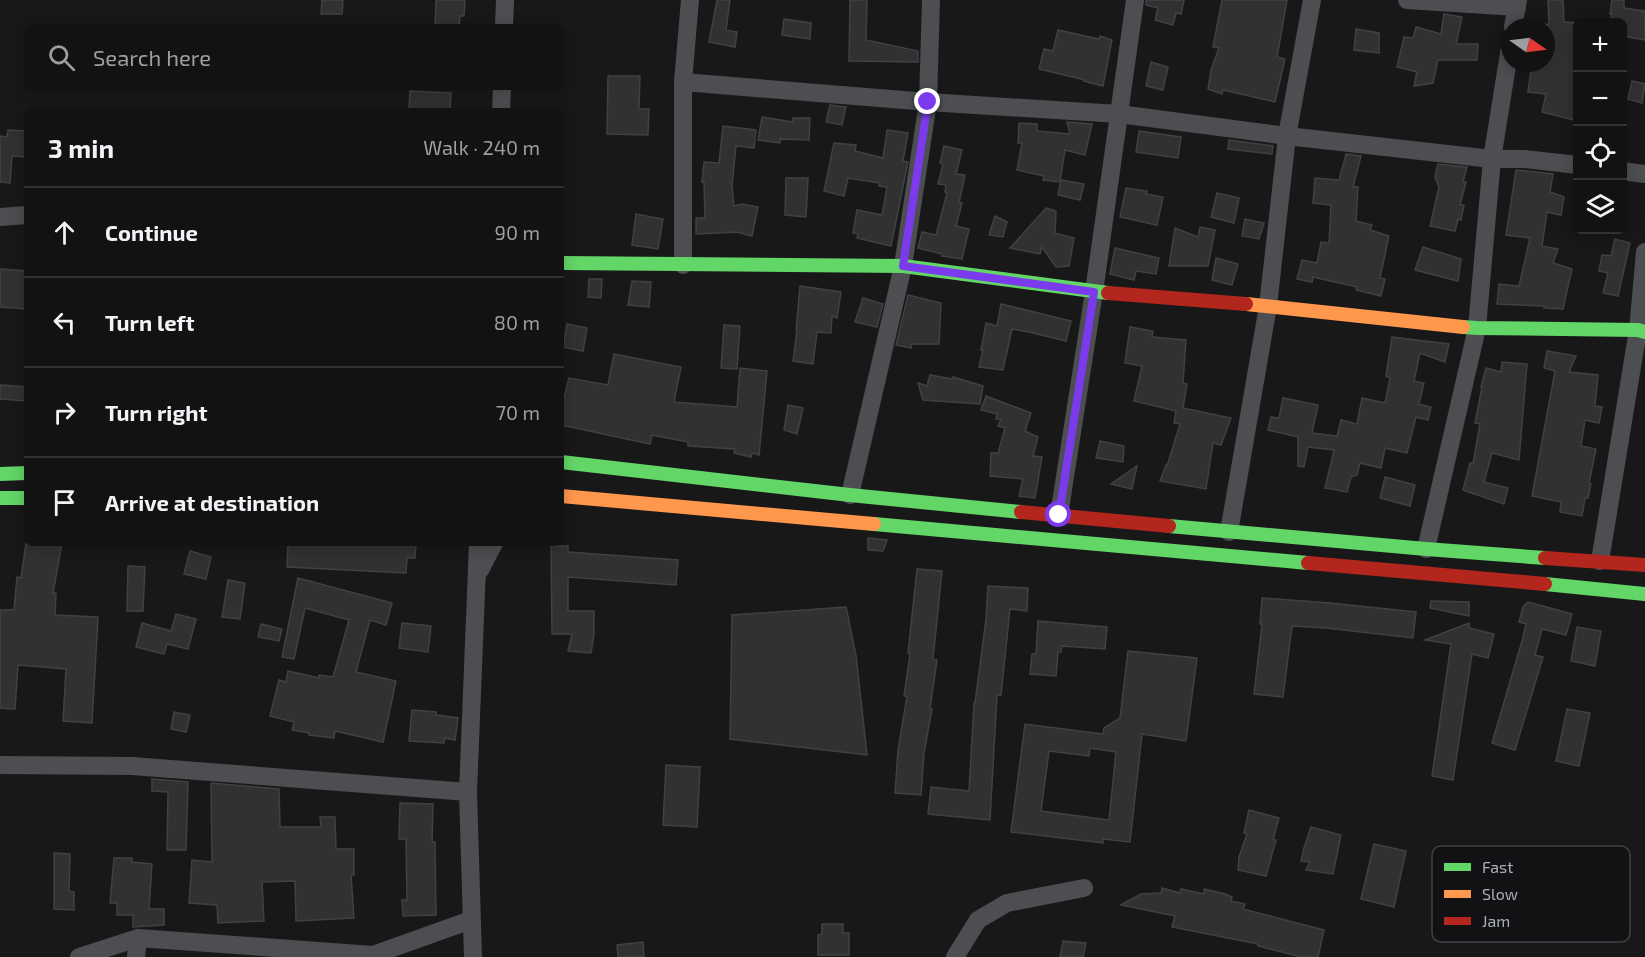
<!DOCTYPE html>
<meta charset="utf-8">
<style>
:root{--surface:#121212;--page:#1b1b1b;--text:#f1f3f6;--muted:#9c9e9f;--line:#313232}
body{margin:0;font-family:"Exo 2",sans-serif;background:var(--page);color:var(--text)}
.controls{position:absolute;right:18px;top:18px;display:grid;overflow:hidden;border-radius:9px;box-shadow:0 3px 15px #0003}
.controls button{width:54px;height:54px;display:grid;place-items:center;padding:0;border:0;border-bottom:2px solid var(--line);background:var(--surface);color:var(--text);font:30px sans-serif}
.compass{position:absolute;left:1501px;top:18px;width:54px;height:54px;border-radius:50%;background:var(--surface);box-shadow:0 3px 15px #0003;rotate:104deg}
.stop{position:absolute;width:18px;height:18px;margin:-14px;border:4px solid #7c3aed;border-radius:50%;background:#fff}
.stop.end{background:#7c3aed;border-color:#fff;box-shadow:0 2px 6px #0008}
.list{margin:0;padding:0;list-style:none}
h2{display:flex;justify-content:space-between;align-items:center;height:78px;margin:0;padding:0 24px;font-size:26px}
h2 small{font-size:20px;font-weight:400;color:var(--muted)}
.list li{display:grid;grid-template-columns:39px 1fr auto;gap:18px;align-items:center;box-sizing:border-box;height:90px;padding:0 24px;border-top:2px solid var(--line)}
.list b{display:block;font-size:22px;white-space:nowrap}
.list em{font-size:20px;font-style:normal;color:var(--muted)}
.icon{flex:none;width:33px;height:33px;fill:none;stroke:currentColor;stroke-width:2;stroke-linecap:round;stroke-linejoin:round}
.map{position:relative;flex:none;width:1645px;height:957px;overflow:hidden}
.search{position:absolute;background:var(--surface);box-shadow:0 3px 15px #0003;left:24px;top:24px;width:540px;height:66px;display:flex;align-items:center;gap:15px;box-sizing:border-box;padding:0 21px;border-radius:9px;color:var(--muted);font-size:22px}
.panel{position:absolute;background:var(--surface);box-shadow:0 3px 15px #0003;left:24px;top:108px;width:540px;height:438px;border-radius:9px}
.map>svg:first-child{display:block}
</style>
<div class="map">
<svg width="1645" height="957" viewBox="0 0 1645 957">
<rect width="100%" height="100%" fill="#181818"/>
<g fill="#313132" stroke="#404144" stroke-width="1.5" fill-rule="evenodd">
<polygon points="322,0 343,0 342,14 321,14"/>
<polygon points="436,0 465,0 464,16 460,16 459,27 435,27"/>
<polygon points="717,0 730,0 726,30 737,32 735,47 709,42"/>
<polygon points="850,0 867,0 866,40 918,51 918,62 849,61"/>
<polygon points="1146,0 1184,0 1181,14 1176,13 1173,25 1155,20 1158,8 1146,5"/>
<polygon points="1222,0 1287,0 1277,57 1285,59 1275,102 1223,90 1222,94 1208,89 1211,70 1219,48 1213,47"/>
<polygon points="1548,0 1563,0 1564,22 1578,23 1578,121 1542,112 1546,94 1528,92 1532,63 1546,63 1546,24 1549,25"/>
<polygon points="1612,0 1624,0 1624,8 1645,11 1645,40 1623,36 1623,22 1610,22 1612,14 1610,14"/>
<polygon points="1444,14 1462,17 1456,44 1478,44 1477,60 1438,60 1433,83 1414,86 1417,72 1397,67 1404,37 1413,38 1416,27 1441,34"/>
<polygon points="784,19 811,23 810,39 782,35"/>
<polygon points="1356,29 1379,33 1379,53 1354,50"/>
<polygon points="1058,30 1099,39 1100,36 1112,40 1103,86 1084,81 1085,80 1039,69 1044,49 1053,51"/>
<polygon points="1151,62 1168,67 1163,90 1146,86"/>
<polygon points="608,76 640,76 639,109 649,109 648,135 607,134"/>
<polygon points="1632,81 1645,84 1642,103 1628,99"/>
<polygon points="410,91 451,93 450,111 409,110"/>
<polygon points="830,105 846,107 842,125 826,122"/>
<polygon points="762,117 793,122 793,118 810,118 809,140 780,139 780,143 758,140"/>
<polygon points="1067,122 1092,124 1085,155 1065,150 1060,182 1043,180 1044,176 1017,170 1022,143 1018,143 1019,123 1037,124 1037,131 1070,134"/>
<polygon points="723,126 756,130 754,148 736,146 732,185 734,206 742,204 758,207 752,236 737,232 696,234 696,218 705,218 704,182 702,182 704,162 719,163"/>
<polygon points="8,130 27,131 27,157 12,156 10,183 0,182 0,136 7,137"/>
<polygon points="887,130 908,133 903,161 908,162 907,167 891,246 857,238 858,234 853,233 857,210 882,215 887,187 879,186 880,183 848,178 844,196 824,191 834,143 856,145 855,151 883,158"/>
<polygon points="1139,131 1181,137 1178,158 1136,152"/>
<polygon points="1229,140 1273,146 1272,154 1228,149"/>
<polygon points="944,146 962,150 956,174 965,175 959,203 962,203 956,226 969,229 962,259 942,256 942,254 918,248 922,232 936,235 947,193 945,192 946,185 938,184 943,164 940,163"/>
<polygon points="1346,154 1361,156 1353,187 1358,187 1356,221 1372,225 1370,230 1389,236 1380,278 1385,279 1381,296 1356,290 1357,287 1313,277 1312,282 1297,279 1302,260 1317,263 1321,242 1329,243 1331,205 1313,203 1315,178 1339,180"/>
<polygon points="1438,164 1467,167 1463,182 1466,182 1460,205 1464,205 1461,220 1458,219 1455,231 1430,226 1439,187 1435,177"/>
<polygon points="1516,170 1553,174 1550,192 1564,197 1561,215 1547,212 1542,246 1558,249 1553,263 1572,269 1563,309 1544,308 1544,306 1497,304 1499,284 1519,286 1530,238 1506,235"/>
<polygon points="786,178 808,178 806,217 785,215"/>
<polygon points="1061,180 1084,184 1080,200 1058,195"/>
<polygon points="1126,188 1147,191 1146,194 1163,197 1157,225 1120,217"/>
<polygon points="1217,193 1239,198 1234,223 1211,217"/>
<polygon points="1046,208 1056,211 1055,233 1074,238 1069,266 1056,267 1042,247 1040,254 1010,248"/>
<polygon points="636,214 663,219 658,249 632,245"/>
<polygon points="995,216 1007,222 1003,237 989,235"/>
<polygon points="1245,219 1264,223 1259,239 1242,236"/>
<polygon points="1200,227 1215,230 1208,266 1169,266 1175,228 1198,237"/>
<polygon points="1615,239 1630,243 1618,296 1603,293 1608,273 1599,271 1602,255 1611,256"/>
<polygon points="1423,247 1461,259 1458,281 1415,270"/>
<polygon points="1115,248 1159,258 1156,274 1136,271 1134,280 1110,274"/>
<polygon points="1216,258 1238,264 1232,285 1212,280"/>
<polygon points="0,269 27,271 27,309 0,307"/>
<polygon points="589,279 602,279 601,298 588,297"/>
<polygon points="632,281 651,282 649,307 628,305"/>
<polygon points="800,286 841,292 837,318 832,316 831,333 817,332 813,364 793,361 797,330 796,330"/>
<polygon points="908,295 941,303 939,344 912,344 911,348 896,345"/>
<polygon points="863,298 883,304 877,327 855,322"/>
<polygon points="1001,304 1071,321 1066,341 1029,332 1012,329 1003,370 979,367 983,350 981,350 986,323 997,326"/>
<polygon points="567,324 587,328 583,351 563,347"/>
<polygon points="724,325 740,326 737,369 721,368"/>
<polygon points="1130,327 1153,331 1152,337 1186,340 1183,383 1187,384 1183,408 1231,418 1221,445 1213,443 1206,489 1160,481 1166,465 1167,466 1180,424 1174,423 1176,411 1134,401 1142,366 1125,363"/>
<polygon points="1392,337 1449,344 1445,362 1420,353 1414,381 1424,383 1419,404 1431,407 1428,420 1416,417 1407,453 1385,448 1381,468 1360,463 1357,475 1351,477 1347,492 1325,488 1334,450 1308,447 1304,467 1298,466 1298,437 1268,430 1271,417 1279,418 1283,398 1318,405 1312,433 1337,436 1341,420 1357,424 1362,398 1385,403 1390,378 1386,376"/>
<polygon points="1547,351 1576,356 1569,372 1598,375 1595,406 1602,407 1599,423 1585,420 1581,446 1596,449 1589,483 1591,484 1588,498 1585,498 1582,516 1560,512 1561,502 1532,496 1555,371 1544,368"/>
<polygon points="614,354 681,367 674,402 737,407 740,368 767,371 759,455 752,453 751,457 734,453 735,449 688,446 688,442 652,435 650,444 561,425 561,411 569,378 608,385"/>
<polygon points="1502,362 1527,364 1519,460 1492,453 1484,482 1508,488 1504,504 1463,490 1470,463 1473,464 1480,424 1475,423 1482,387 1481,387 1486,368 1501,372"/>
<polygon points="930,375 952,379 953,377 983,386 980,404 923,400 918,383 927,386"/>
<polygon points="0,385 27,387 26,401 0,399"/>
<polygon points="986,396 1031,413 1025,431 1038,437 1033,456 1042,457 1035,498 1019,496 1023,479 990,476 991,453 998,453 1005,428 998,426 1001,419 996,419 997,414 981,410"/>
<polygon points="788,405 803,408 797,434 784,430"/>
<polygon points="1100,441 1124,446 1123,462 1096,458"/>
<polygon points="1137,466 1132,489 1111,484"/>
<polygon points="1385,477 1415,485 1410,506 1380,498"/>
<polygon points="868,538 887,540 883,551 868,550"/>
<polygon points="26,543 62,543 53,593 56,593 55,615 98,617 92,723 63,721 66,669 18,665 15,709 0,708 0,610 14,610 17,577 21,578"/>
<polygon points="288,543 416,543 415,558 407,558 406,573 287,567"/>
<polygon points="551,546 568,546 568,552 678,560 676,585 568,577 568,611 594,611 594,635 591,653 568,651 572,634 552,634"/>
<polygon points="190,551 211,557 206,579 184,574"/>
<polygon points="128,566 145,567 143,611 127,611"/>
<polygon points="917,569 942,571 933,659 937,660 930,709 932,709 924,753 921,795 895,793 898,750 907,696 904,696 910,654 908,653"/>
<polygon points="298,578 392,603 386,625 370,620 356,672 396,681 383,742 335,731 334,738 309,735 309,733 292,730 294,722 270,716 279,680 286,682 288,671 319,678 319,675 333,677 349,620 305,608 294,659 282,657"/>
<polygon points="228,580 245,583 240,619 222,617"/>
<polygon points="988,586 1028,588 1027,611 1010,609 1001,695 997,695 990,820 928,814 931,787 969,791 974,703 975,703 986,619"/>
<polygon points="1262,598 1330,603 1416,612 1413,638 1326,628 1292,626 1283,697 1254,694 1262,624 1260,624"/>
<polygon points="1431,601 1469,602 1469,616 1430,608"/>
<polygon points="1528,602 1572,614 1566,635 1542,629 1535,655 1543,657 1515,750 1492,743 1522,641 1526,624 1519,622 1523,607"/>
<polygon points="846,607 856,655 867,755 730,739 732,615"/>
<polygon points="176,614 196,619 188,649 167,644 164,654 136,647 142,623 171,631"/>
<polygon points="1038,621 1107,627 1105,649 1062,646 1061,652 1058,652 1056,676 1030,674 1032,654 1036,654"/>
<polygon points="402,623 431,626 428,652 399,648"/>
<polygon points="1469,623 1469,628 1494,634 1488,658 1472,654 1453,780 1432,776 1451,644 1425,640"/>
<polygon points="261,624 282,629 279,641 258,637"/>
<polygon points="1577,627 1601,631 1595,666 1571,661"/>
<path d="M1128,651L1197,658L1186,741L1142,734L1130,842L1103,839V843L1011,832L1025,724L1103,734L1104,728L1120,718ZM1090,748L1116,752L1109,820L1041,811L1049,751L1089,756Z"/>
<polygon points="1567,709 1590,713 1579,766 1556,761"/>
<polygon points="412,710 436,712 436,715 458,718 455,740 445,738 444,743 409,741"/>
<polygon points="174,712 190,715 186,732 171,729"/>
<polygon points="666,765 700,767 697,827 663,825"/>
<polygon points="152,779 188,782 186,850 167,850 168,792 152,791"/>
<polygon points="211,783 279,789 280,827 321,827 320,817 335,817 336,849 354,849 354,875 351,875 354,918 296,921 295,881 262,882 264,921 218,923 217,905 189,903 192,860 212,862"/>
<polygon points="400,803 433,804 432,842 435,842 436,915 403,916 402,900 407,900 406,839 399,839"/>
<polygon points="1249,810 1279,818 1273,840 1276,840 1266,876 1238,870 1239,857 1247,834 1244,833"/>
<polygon points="1311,827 1341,835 1333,874 1306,870 1310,862 1301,861 1304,848"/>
<polygon points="1374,844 1406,851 1394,907 1361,899"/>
<polygon points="54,853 70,854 69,891 74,892 74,910 54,909"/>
<polygon points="114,858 132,858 132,862 152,864 149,909 164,909 164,925 133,927 133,915 117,915 117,903 110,903"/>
<polygon points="1162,888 1180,893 1181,889 1204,894 1204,889 1225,894 1232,897 1231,901 1245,904 1243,909 1324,930 1318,957 1301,957 1258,946 1258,944 1172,927 1175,916 1121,905 1141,894 1161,893"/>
<polygon points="822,924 843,924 843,933 849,933 849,955 818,955 818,935 822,934"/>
<polygon points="1063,941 1086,943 1083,957 1060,957"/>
<polygon points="643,942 644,957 618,957 617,945"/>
</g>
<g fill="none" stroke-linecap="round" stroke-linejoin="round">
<g stroke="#4c4e51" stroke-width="18">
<polyline points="1407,0 1517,7"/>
<polyline points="504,27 505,0"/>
<polyline points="1513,27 1518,0"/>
<polyline points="683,82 928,102 1119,114 1287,136 1492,159 1524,159 1578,165"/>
<polyline points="501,111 502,87"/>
<polyline points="1622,171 1645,174"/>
<polyline points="0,217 27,215"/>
<polyline points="683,265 683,82 690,0"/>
<polyline points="850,495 903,266 928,102 931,0"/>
<polyline points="1059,515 1094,292 1135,0"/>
<polyline points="1229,532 1268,306 1287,136 1312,0"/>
<polyline points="1426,549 1477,328 1492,159 1510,47"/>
<polyline points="1600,561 1638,330 1645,252"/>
<polyline points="480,570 494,543"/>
<polyline points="0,765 132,766 468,792"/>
<polyline points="79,957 138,938 373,955 471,920"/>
<polyline points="136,957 138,938"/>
<polyline points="473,957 468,792 478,543"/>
<polyline points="955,957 978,920 1007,903 1084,888"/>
</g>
<g stroke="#63d668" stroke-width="14">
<polyline points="561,263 903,266 1108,293"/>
<polyline points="1463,327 1477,328 1638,330 1645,332"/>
<polyline points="561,462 850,495 1021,512"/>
<polyline points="0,474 27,473"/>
<polyline points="0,498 27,498"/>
<polyline points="874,524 1308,563"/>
<polyline points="1169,526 1426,549 1545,558"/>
<polyline points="1545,584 1645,594"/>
</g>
<g stroke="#ff974d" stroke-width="14">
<polyline points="1246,304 1463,327"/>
<polyline points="561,496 874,524"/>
</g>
<g stroke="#b3261e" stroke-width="14">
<polyline points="1108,293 1246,304"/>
<polyline points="1021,512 1169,526"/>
<polyline points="1545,558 1645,565"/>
<polyline points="1308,563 1545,584"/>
</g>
</g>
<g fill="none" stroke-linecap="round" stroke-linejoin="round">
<polyline stroke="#7c3aed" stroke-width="8" points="928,102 903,266 1094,292 1059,515"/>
</g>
<rect x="1432" y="846" width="198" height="96" rx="9" fill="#121214" stroke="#404145" stroke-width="1.5"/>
<rect x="1444" y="863" width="27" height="8" fill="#63d668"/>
<rect x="1444" y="890" width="27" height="8" fill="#ff974d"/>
<rect x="1444" y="917" width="27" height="8" fill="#b3261e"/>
<g font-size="16" fill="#aaafb8">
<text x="1482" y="873">Fast</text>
<text x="1482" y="900">Slow</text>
<text x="1482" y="927">Jam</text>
</g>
</svg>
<div class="controls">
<button>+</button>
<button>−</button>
<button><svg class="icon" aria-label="locate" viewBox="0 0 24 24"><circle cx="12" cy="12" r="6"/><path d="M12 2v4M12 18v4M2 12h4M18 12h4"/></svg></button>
<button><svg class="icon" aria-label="layers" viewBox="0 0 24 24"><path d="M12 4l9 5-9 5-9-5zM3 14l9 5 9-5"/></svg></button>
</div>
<svg class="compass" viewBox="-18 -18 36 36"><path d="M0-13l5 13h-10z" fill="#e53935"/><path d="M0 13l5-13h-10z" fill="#9c9e9f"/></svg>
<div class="stop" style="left:1059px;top:515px"></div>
<div class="stop end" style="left:928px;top:102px"></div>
<div class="search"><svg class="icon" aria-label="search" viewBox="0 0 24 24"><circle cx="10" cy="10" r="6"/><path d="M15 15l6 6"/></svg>Search here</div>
<section class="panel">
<h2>3 min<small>Walk · 240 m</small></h2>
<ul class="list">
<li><svg class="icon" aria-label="ahead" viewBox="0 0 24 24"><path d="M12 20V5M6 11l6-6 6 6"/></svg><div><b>Continue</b></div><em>90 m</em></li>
<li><svg class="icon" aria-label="left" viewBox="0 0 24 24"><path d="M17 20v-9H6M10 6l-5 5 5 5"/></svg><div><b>Turn left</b></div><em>80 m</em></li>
<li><svg class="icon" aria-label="right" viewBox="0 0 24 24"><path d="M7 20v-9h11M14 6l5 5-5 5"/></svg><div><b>Turn right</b></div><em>70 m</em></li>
<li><svg class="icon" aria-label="arrive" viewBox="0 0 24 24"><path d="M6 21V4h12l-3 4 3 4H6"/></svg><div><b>Arrive at destination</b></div></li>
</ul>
</section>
</div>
